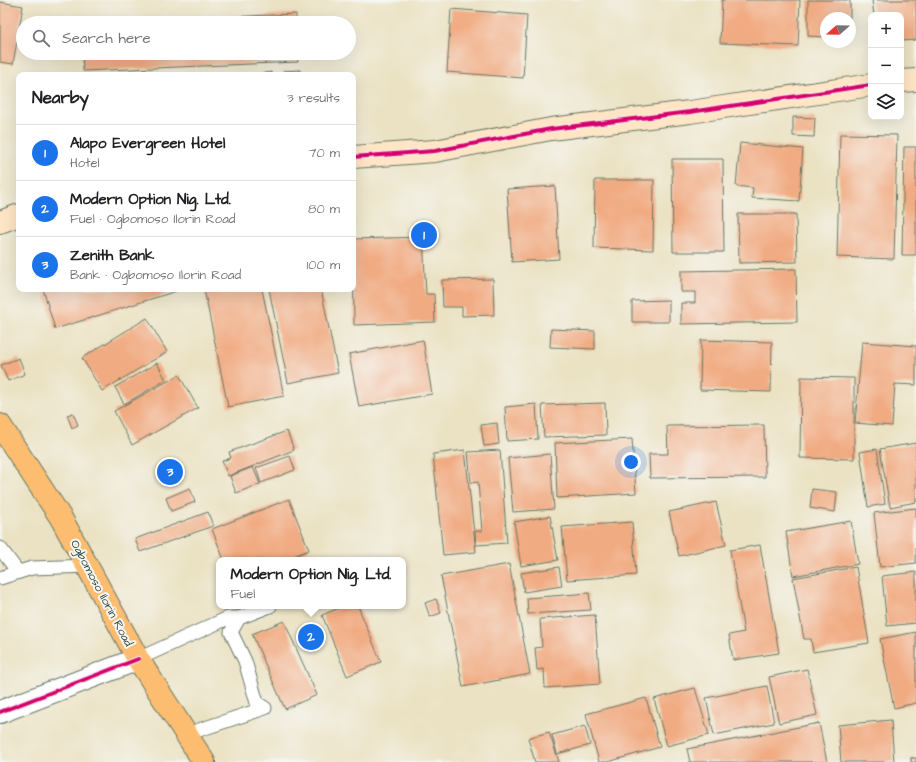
<!DOCTYPE html>
<meta charset="utf-8">
<style>
:root{--surface:#fff;--page:#f2f2f2;--text:#202124;--muted:#757577;--line:#e0e0e0;--accent:#1a73e8}
body{margin:0;font-family:"Architects Daughter",sans-serif;background:var(--page);color:var(--text)}
.controls{position:absolute;right:12px;top:12px;display:grid;overflow:hidden;border-radius:8px;box-shadow:0 4px 16px #0002}
.controls button{width:36px;height:36px;display:grid;place-items:center;padding:0;border:0;border-bottom:1px solid var(--line);background:var(--surface);color:var(--text);font:20px sans-serif}
.compass{position:absolute;left:820px;top:12px;width:36px;height:36px;border-radius:50%;background:var(--surface);box-shadow:0 4px 16px #0002;rotate:250deg}
.you{position:absolute;left:631px;top:462px;width:14px;height:14px;margin:-10px;border:3px solid #fff;border-radius:50%;background:#1a73e8;box-shadow:0 0 0 6px #1a73e833}
.badge{display:grid;place-items:center;width:26px;height:26px;border-radius:50%;background:var(--accent);color:#fff;font-size:13px;font-weight:700}
.pin{position:absolute;translate:-50% -50%;border:2px solid #fff;box-shadow:0 1px 4px #0006}
.popup{position:absolute;left:216px;top:557px;width:190px;height:52px;box-sizing:border-box;display:grid;place-content:center;border-radius:8px;background:var(--surface);filter:drop-shadow(0 1px 3px #0005);font-size:13px;white-space:nowrap;color:var(--muted)}
.popup b{font-size:15px;color:var(--text)}
.popup::after{content:'';position:absolute;left:50%;top:100%;margin-left:-8px;border:8px solid transparent;border-top-color:var(--surface)}
.list{margin:0;padding:0;list-style:none}
h2{display:flex;justify-content:space-between;align-items:center;height:52px;margin:0;padding:0 16px;font-size:17px}
h2 small{font-size:13px;font-weight:400;color:var(--muted)}
.list li{display:grid;grid-template-columns:26px 1fr auto;gap:12px;align-items:center;box-sizing:border-box;height:56px;padding:0 16px;border-top:1px solid var(--line)}
.list b{display:block;font-size:15px;white-space:nowrap}
.list p{margin:0;font-size:13px;white-space:nowrap;color:var(--muted)}
.list em{font-size:13px;font-style:normal;color:var(--muted)}
.icon{flex:none;width:22px;height:22px;fill:none;stroke:currentColor;stroke-width:2;stroke-linecap:round;stroke-linejoin:round}
.map{position:relative;flex:none;width:916px;height:762px;overflow:hidden}
.search{position:absolute;background:var(--surface);box-shadow:0 4px 16px #0002;left:16px;top:16px;width:340px;height:44px;display:flex;align-items:center;gap:10px;box-sizing:border-box;padding:0 14px;border-radius:22px;color:var(--muted);font-size:15px}
.panel{position:absolute;background:var(--surface);box-shadow:0 4px 16px #0002;left:16px;top:72px;width:340px;height:220px;border-radius:8px}
.map>svg:first-child{display:block}
</style>
<div class="map">
<svg width="916" height="762" viewBox="0 0 916 762">
<rect width="100%" height="100%" fill="#f6f6f2"/>
<filter id="ink" filterUnits="userSpaceOnUse"><feTurbulence type="fractalNoise" baseFrequency=".025" numOctaves="2"/><feDisplacementMap in="SourceGraphic" scale="8" xChannelSelector="R" yChannelSelector="G"/><feConvolveMatrix kernelMatrix="1 2 1 2 8 2 1 2 1" color-interpolation-filters="sRGB"/></filter>
<filter id="wash" filterUnits="userSpaceOnUse"><feTurbulence type="fractalNoise" baseFrequency=".012" numOctaves="4" result="noise"/><feDisplacementMap in="SourceGraphic" scale="16" xChannelSelector="R" yChannelSelector="G"/><feGaussianBlur stdDeviation="0.9" result="paint"/><feColorMatrix in="noise" values="0 0 0 0 0 0 0 0 0 0 0 0 0 0 0 0 0 1.4 0 .05"/><feComposite in="paint" operator="in"/></filter>
<g filter="url(#wash)">
<rect width="100%" height="100%" fill="#ebe2c3"/>
<g id="blocks">
<g fill="#f1ab82">
<polygon points="722,0 800,0 798,46 720,43"/>
<polygon points="808,0 850,0 850,18 826,18 826,37 808,36"/>
<polygon points="872,0 916,0 916,40 901,41 901,15 874,15"/>
<polygon points="0,2 23,6 13,64 0,62"/>
<polygon points="451,9 527,15 523,78 447,72"/>
<polygon points="296,14 296,23 104,23 104,22"/>
<polygon points="82,53 297,53 298,62 83,71"/>
<polygon points="300,70 300,75 283,75 283,71"/>
<polygon points="271,72 272,75 259,75 259,74"/>
<polygon points="793,117 815,118 814,137 793,136"/>
<polygon points="840,134 897,135 894,259 837,257"/>
<polygon points="740,143 803,149 799,201 752,198 753,188 736,186"/>
<polygon points="904,147 916,147 916,255 902,255"/>
<polygon points="672,159 723,159 724,252 673,252"/>
<polygon points="595,180 654,180 653,250 594,248"/>
<polygon points="555,186 559,259 512,262 507,189"/>
<polygon points="738,214 796,214 797,262 739,263"/>
<polygon points="423,237 426,294 434,294 435,322 354,325 353,239"/>
<polygon points="796,269 797,322 681,324 681,303 695,303 695,292 681,292 681,271"/>
<polygon points="493,279 494,315 462,316 462,307 443,307 442,280"/>
<polygon points="43,289 183,289 55,329"/>
<polygon points="204,289 262,289 284,396 228,407"/>
<polygon points="269,289 321,289 338,373 288,383"/>
<polygon points="669,300 669,322 632,322 632,301"/>
<polygon points="147,318 167,352 102,391 82,358"/>
<polygon points="551,329 595,331 595,349 550,347"/>
<polygon points="423,340 432,394 359,407 349,354"/>
<polygon points="701,340 772,342 771,392 700,390"/>
<polygon points="862,342 916,346 916,385 895,384 892,426 855,423"/>
<polygon points="19,358 25,374 8,381 1,365"/>
<polygon points="157,363 166,380 124,404 115,387"/>
<polygon points="179,375 198,408 132,445 114,411"/>
<polygon points="801,377 854,378 854,459 800,458"/>
<polygon points="605,403 606,435 544,437 542,405"/>
<polygon points="536,404 538,439 507,441 505,407"/>
<polygon points="73,413 78,425 72,428 67,415"/>
<polygon points="497,423 499,444 484,446 481,425"/>
<polygon points="764,425 765,477 650,478 649,454 668,454 667,426"/>
<polygon points="287,431 294,450 228,476 222,461 231,458 229,452"/>
<polygon points="632,439 636,493 557,498 555,443"/>
<polygon points="916,443 916,502 890,507 880,449"/>
<polygon points="877,449 885,504 868,507 860,452"/>
<polygon points="465,450 476,552 443,555 433,454"/>
<polygon points="500,450 507,543 476,545 475,531 482,531 478,482 471,483 468,452"/>
<polygon points="550,454 554,509 513,512 508,458"/>
<polygon points="290,456 295,470 261,483 256,468"/>
<polygon points="253,467 260,484 236,493 230,476"/>
<polygon points="190,488 195,502 171,511 166,498"/>
<polygon points="812,489 837,492 835,512 810,508"/>
<polygon points="289,499 309,550 284,560 224,560 212,529"/>
<polygon points="716,502 726,545 679,556 669,512"/>
<polygon points="916,508 916,563 880,567 874,513"/>
<polygon points="208,512 213,526 140,552 135,539"/>
<polygon points="550,516 558,560 521,566 514,522"/>
<polygon points="851,521 858,564 793,576 786,532"/>
<polygon points="632,522 636,575 567,580 562,527"/>
<polygon points="760,545 779,653 733,660 729,635 744,632 730,550"/>
<polygon points="509,564 530,674 463,687 441,576"/>
<polygon points="559,567 562,586 524,592 521,573"/>
<polygon points="856,567 869,643 813,652 811,639 804,639 793,578"/>
<polygon points="916,572 916,623 887,626 882,576"/>
<polygon points="589,593 591,610 528,614 527,598"/>
<polygon points="436,599 441,613 430,617 425,603"/>
<polygon points="344,606 358,606 381,662 347,676 322,615"/>
<polygon points="595,615 600,684 545,688 544,669 537,670 535,648 542,647 540,619"/>
<polygon points="284,621 317,695 285,709 252,634"/>
<polygon points="916,632 916,703 894,708 880,639"/>
<polygon points="807,669 817,715 779,723 769,677"/>
<polygon points="767,686 774,723 714,735 706,698"/>
<polygon points="695,688 709,735 667,746 654,699"/>
<polygon points="646,698 660,747 608,762 599,762 586,714"/>
<polygon points="891,720 894,762 841,762 838,725"/>
<polygon points="819,723 827,762 690,762 687,749"/>
<polygon points="585,726 590,745 557,754 552,735"/>
<polygon points="549,732 559,762 535,762 528,738"/>
<rect x="911" y="758" width="5" height="4"/>
</g>
</g>
</g>
<g filter="url(#ink)">
<use href="#blocks" fill-opacity="0" stroke="#676" stroke-width="1"/>
<g fill="none" stroke-linecap="round" stroke-linejoin="round">
<defs>
<g id="lane">
<polyline points="0,548 18,572"/>
<polyline points="0,578 32,568 89,566"/>
<polyline points="239,618 270,606"/>
<polyline points="138,659 228,618 239,618 231,632 245,661 257,703 265,708 187,734"/>
</g>
<polyline id="street" points="0,712 138,659"/>
<g id="secondary">
<polyline points="901,81 916,80"/>
<polyline points="353,157 435,151 551,129 690,112 871,85"/>
<polyline points="0,222 19,215"/>
</g>
<polyline id="highway" points="0,425 61,518 138,659 204,762"/>
</defs>
<use href="#lane" stroke="#676" stroke-width="15"/>
<use href="#street" stroke="#676" stroke-width="24"/>
<use href="#secondary" stroke="#676" stroke-width="24"/>
<use href="#highway" stroke="#676" stroke-width="24"/>
<use href="#lane" stroke="#fff" stroke-width="13"/>
<use href="#street" stroke="#fff" stroke-width="22"/>
<use href="#secondary" stroke="#fee5c5" stroke-width="22"/>
<use href="#highway" stroke="#fcbd6f" stroke-width="22"/>
<defs>
<g id="cycleway">
<polyline points="353,157 435,151 551,129 690,112 871,85"/>
<polyline points="0,712 138,659"/>
</g>
</defs>
<use href="#cycleway" stroke="#f6f6f2" stroke-width="6"/>
<use href="#cycleway" stroke="#d6006c" stroke-width="4"/>
</g>
</g>
<g text-anchor="middle" stroke-width="4" stroke-linejoin="round" paint-order="stroke">
<g font-size="12" fill="#1f3d34" stroke="#f6f6f2">
<text transform="translate(102 593) rotate(62)" y="4">Ogbomoso Ilorin Road</text>
</g>
</g>
</svg>
<div class="controls">
<button>+</button>
<button>−</button>
<button><svg class="icon" aria-label="layers" viewBox="0 0 24 24"><path d="M12 4l9 5-9 5-9-5zM3 14l9 5 9-5"/></svg></button>
</div>
<svg class="compass" viewBox="-18 -18 36 36"><path d="M0-13l5 13h-10z" fill="#e53935"/><path d="M0 13l5-13h-10z" fill="#757577"/></svg>
<div class="you"></div>
<div class="pin badge" style="left:424px;top:235px">1</div>
<div class="pin badge" style="left:311px;top:637px">2</div>
<div class="popup"><b>Modern Option Nig. Ltd.</b>Fuel</div>
<div class="pin badge" style="left:170px;top:472px">3</div>
<div class="search"><svg class="icon" aria-label="search" viewBox="0 0 24 24"><circle cx="10" cy="10" r="6"/><path d="M15 15l6 6"/></svg>Search here</div>
<section class="panel">
<h2>Nearby<small>3 results</small></h2>
<ul class="list">
<li><span class="badge">1</span><div><b>Alapo Evergreen Hotel</b><p>Hotel</p></div><em>70 m</em></li>
<li><span class="badge">2</span><div><b>Modern Option Nig. Ltd.</b><p>Fuel · Ogbomoso Ilorin Road</p></div><em>80 m</em></li>
<li><span class="badge">3</span><div><b>Zenith Bank</b><p>Bank · Ogbomoso Ilorin Road</p></div><em>100 m</em></li>
</ul>
</section>
</div>
